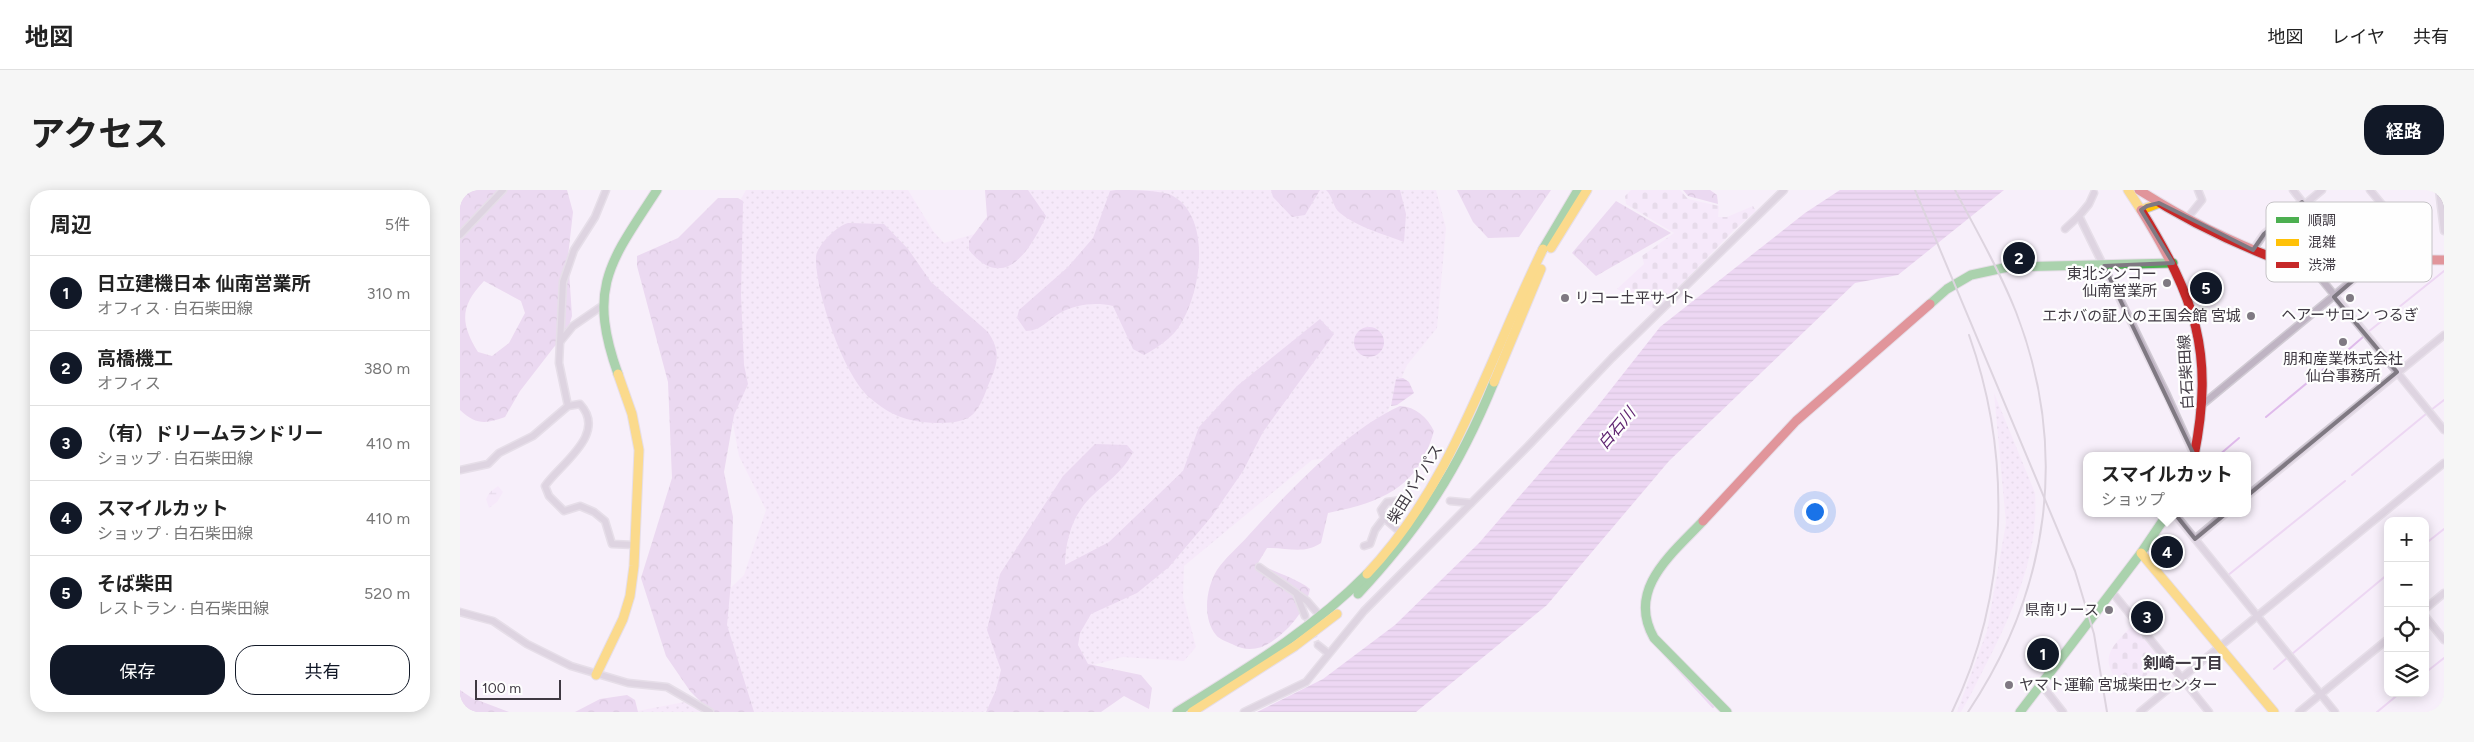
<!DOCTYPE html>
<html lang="ja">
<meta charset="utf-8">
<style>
:root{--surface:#fff;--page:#f6f6f6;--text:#222;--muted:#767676;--line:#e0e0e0;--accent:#111827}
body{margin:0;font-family:Figtree,"Noto Sans JP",sans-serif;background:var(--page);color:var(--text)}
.controls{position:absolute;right:15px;bottom:15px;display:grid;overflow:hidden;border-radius:10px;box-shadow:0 2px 12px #0003}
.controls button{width:45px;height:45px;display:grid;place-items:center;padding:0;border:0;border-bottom:1px solid var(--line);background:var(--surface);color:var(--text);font:25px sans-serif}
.scale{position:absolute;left:15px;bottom:12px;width:86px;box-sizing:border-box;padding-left:5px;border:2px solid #3f3942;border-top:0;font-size:14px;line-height:18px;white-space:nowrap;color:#3f3942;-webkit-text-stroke:4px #fefefe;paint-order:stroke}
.you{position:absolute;left:1354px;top:321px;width:18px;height:18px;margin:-12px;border:4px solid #fff;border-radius:50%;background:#1a73e8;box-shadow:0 0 0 8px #1a73e833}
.badge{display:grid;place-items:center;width:32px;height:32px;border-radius:50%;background:var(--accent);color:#fff;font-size:16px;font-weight:700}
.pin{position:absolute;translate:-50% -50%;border:2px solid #fff;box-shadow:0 1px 5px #0006}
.popup{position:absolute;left:1623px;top:262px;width:168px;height:65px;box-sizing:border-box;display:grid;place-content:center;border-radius:10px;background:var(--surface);filter:drop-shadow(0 1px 4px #0005);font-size:16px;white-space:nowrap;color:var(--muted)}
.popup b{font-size:19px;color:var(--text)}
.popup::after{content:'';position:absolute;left:50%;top:100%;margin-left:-10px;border:10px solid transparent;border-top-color:var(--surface)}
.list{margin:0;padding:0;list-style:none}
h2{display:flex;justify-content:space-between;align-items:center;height:65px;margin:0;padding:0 20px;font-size:21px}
h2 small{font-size:16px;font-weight:400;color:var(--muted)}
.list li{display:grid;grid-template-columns:32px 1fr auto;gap:15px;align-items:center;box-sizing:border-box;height:75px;padding:0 20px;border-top:1px solid var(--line)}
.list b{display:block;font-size:19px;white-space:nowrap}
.list p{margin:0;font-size:16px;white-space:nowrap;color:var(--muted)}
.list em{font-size:16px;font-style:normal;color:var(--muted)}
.actions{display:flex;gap:10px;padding:15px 20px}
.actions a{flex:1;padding:11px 0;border:1px solid var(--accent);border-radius:20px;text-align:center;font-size:18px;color:var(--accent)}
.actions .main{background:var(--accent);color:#fff}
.icon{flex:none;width:28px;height:28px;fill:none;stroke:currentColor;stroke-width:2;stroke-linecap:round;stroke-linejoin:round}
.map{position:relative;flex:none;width:1984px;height:522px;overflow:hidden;border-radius:20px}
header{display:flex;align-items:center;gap:30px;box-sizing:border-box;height:70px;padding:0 25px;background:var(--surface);border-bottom:1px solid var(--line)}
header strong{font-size:24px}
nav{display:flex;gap:28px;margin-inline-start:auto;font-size:18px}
.intro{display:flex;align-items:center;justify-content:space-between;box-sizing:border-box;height:120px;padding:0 30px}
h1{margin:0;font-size:35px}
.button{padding:12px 22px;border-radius:20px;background:var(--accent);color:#fff;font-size:18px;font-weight:700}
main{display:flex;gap:30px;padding:0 30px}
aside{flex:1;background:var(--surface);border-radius:20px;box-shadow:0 2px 12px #0003}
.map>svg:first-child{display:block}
</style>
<header>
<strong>地図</strong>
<nav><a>地図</a><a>レイヤ</a><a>共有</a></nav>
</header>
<div class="intro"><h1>アクセス</h1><a class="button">経路</a></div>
<main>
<aside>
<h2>周辺<small>5件</small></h2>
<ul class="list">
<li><span class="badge">1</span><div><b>日立建機日本 仙南営業所</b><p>オフィス · 白石柴田線</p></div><em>310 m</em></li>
<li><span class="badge">2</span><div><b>高橋機工</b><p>オフィス</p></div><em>380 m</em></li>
<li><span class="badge">3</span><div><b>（有）ドリームランドリー</b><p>ショップ · 白石柴田線</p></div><em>410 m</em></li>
<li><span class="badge">4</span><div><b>スマイルカット</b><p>ショップ · 白石柴田線</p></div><em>410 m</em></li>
<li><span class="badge">5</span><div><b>そば柴田</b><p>レストラン · 白石柴田線</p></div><em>520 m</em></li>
</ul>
<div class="actions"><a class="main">保存</a><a>共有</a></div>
</aside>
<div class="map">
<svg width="1984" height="522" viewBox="0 0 1984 522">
<defs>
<pattern id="grass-dots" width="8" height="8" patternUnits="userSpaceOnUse" patternTransform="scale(1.25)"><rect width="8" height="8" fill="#f4e2fb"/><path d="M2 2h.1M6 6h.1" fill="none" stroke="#d2c3d8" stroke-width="1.8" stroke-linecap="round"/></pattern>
<pattern id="forest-crowns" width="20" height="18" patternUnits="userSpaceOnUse" patternTransform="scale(1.25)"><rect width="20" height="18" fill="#dcbee6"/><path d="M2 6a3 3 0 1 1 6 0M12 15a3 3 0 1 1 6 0" fill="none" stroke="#b49bbc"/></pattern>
<pattern id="wetland-marsh" width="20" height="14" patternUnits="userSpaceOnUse" patternTransform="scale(1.25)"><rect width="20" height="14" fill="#f4e2fb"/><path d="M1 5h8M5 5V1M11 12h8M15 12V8" fill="none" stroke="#d2c3d8"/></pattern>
<pattern id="cemetery-stones" width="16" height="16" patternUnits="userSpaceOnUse" patternTransform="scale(1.25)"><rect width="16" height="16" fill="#f4e2fb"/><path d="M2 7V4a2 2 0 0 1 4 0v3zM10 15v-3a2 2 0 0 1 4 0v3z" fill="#d2c3d8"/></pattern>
<pattern id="water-rules" width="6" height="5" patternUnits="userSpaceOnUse" patternTransform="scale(1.25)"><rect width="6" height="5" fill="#dfbaeb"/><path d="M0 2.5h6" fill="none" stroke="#b698c0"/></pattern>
</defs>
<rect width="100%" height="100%" fill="#f7effa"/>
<g fill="url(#grass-dots)">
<polygon points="286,0 448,0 473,41 484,53 531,39 547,0 976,0 986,38 977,138 947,175 922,235 886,266 852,270 724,376 723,407 736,457 724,471 663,467 588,487 523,522 172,522 246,508 213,454 284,385 306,320 279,266 266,197 268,32"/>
<path d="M1534,203L1575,303C1580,376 1542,443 1510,506L1501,522H1497L1527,441L1546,333Z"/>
</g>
<g fill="url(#forest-crowns)" fill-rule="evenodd">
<path d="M0,0H107L113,22L108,66L112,126L106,145L94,157L60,201L45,227C26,234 16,235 0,220ZM24,91L61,111L65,123L49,153L32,166L18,162C0,133 0,116 24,91Z"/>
<path d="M525,0H568L586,26C570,61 544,103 509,60V51L527,27Z"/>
<path d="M656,0C673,0 693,0 709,4C755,24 741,111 715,142C706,152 695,159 684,165L673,159L653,116C636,112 616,114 600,123C588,130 580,141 566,141L557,128L559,120L608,77L633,48L650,1Z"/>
<polygon points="811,0 860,0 845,25 832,27 813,7"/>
<path d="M866,0H940L946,24L944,52C923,44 897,37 880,23C873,18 873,6 866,0Z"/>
<polygon points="997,0 1091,0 1059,47 1028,48 1013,32"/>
<polygon points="1223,0 1250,0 1257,5 1258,14 1228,6"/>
<polygon points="258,8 278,8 283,11 281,105 284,175 288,194 274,225 264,282 273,327 271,392 267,435 294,522 251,522 230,501 206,466 181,388 212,288 208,192 177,76 177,66 218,48"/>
<polygon points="1156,11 1211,43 1136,86 1112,63"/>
<path d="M388,33L424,34L448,59L471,92L528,142C544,166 535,177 526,201C516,227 509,232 481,233C452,233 431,227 409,207C383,184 355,101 356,67C357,55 377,36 388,33Z"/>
<path d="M860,129L874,144L803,242L783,281L752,326L709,377L677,403L631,424L620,443L618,455L628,474L681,485L692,498L689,519L664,506L641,522H526L536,500L541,480L527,440L540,384L603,286L635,254L667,255L673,262C660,288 636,297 621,319C610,334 605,357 605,375L649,352L723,281L739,237L777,196Z"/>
<path d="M940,216C956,217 967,227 974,241C958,298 922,312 868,323L861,353C843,365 827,357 807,358L798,373C815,383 834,387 850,399C846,419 831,438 814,450C800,460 787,462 772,454C767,452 759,449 756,445C742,428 746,398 757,380C765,368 778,357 788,346C828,302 885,241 940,216Z"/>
<polygon points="0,500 12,508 49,522 0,522"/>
<polygon points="167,505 175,510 178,522 115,522 140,509"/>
</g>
<polygon fill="url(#wetland-marsh)" points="38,296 43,302 37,312 29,318 26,309 30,302"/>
<g fill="url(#cemetery-stones)">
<polygon points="1171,0 1220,0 1228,9 1259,16 1258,27 1267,27 1293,16 1296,21 1274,40 1197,120 1157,99 1184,74 1182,66 1214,43 1166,14 1165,6"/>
<path d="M1674,434L1703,472L1665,502C1638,468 1647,461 1674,434Z"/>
</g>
<g fill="url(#water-rules)">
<polygon points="1380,0 1544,0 1438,85 1395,93 1209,271 1087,415 956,522 797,522 863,489 935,435 1019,353 1137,217 1200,137 1345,23"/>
<circle cx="909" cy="152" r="15"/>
<polygon points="943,188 949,192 954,203 937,215 931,216 936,189"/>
</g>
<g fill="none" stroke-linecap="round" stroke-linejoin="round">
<g stroke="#dfbaeb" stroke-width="2">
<polyline points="1908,142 1984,81"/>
<polyline points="1888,160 1903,147"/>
<polyline points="1971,220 1984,210"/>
<polyline points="1806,227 1865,178"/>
<polyline points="1758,266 1779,248"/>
<polyline points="1892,285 1966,224"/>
<polyline points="1965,354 1984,339"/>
<polyline points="1767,386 1885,291"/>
<polyline points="1202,462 1253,517"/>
<polyline points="1832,464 1928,384"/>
<polyline points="1814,479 1827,468"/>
<polyline points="1965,483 1984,468"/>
<polyline points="1917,522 1940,503"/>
</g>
<polyline stroke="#d2cbd5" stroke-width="6" stroke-dasharray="6 3" stroke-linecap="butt" points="845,426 858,455"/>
<defs>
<g id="street">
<polyline points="1833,0 1887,69"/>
<polyline points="1910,0 1958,58 1963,69"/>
<polyline points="1979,0 1984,41"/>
<polyline points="1634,3 1629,14 1619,26 1707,205 1734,265"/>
<polyline points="1844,15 1862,0"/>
<polyline points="1729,26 1742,10 1738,0"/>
<polyline points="1605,39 1619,26"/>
<polyline points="0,45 43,0"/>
<polyline points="1793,60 1804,44 1842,12"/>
<polyline points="1845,69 1984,240"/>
<polyline points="100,152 113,136 142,116"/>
<polyline points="1743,214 1917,70"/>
<polyline points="108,216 99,173 103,92 114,60 135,27 146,0"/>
<path d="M0,280L28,274L39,263L73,246L108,216L120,214C148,244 100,274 85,296L89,306L104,321L120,316L134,322L145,331L152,354L174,355"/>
<polyline points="1787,306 1984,145"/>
<polyline points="990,311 1011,313"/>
<polyline points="1714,323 1875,522"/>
<polyline points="941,343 924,328 921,320 927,312 950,309"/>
<polyline points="1735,349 1766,323"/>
<polyline points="904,356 910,354 915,340 924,328"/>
<polyline points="799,377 836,403 845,426"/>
<polyline points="1652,402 1749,522"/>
<polyline points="837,404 847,411 861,427"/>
<polyline points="1965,419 1984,403"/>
<polyline points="0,422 33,431 67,454 111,476 168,493 207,497 250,522"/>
<polyline points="1965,426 1984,450"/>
<polyline points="858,455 868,463"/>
<polyline points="1581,494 1603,522"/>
<polyline points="784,522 846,492 904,421 1070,254 1152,168 1324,0"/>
<polyline points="1680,522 1984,273"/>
<polyline points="1839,522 1928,449"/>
</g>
<g id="fast">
<polyline points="1083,59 1118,0"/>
<polyline points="1470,114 1487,99 1511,85 1548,77 1713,73"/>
<path d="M158,184C127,97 150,72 197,0"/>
<path d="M1243,331C1212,364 1166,399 1194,448L1267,522"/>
<path d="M898,404C962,335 998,280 1034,192"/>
<path d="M717,522C784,480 851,441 907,384"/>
<polyline points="1560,522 1681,363 1708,323"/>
</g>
<g id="slow">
<polyline points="1668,0 1681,20 1699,13"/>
<polyline points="1091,58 1127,0"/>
<polyline points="1034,192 1081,79"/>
<polyline points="1681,363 1814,522"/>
<path d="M907,384C994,292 1028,170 1083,59"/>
<polyline points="136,485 163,429 170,406 174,376 179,260 172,224 158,184"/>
<polyline points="732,522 835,456 877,424"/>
</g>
<g id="jam">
<path d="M1679,0C1721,27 1769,51 1816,69L1984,70"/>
<path d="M1681,20C1735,108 1755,162 1734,266"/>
<polyline points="1243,331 1336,231 1470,114"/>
</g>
</defs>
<use href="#street" stroke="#d1cbd4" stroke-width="9"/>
<use href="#fast" stroke="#d1cbd4" stroke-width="11"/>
<use href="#slow" stroke="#d1cbd4" stroke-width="11"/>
<use href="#jam" stroke="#d1cbd4" stroke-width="11"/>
<use href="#street" stroke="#bfb4c3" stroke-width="6"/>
<use href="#fast" stroke="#4caf50" stroke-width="9"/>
<use href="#slow" stroke="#ffc107" stroke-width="9"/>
<use href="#jam" stroke="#c62828" stroke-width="9"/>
<g stroke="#bcb4bf" stroke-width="2">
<polyline points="1455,0 1615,381 1634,444 1647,522"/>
<path d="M1495,0C1516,40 1539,79 1556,122C1609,259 1590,400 1508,522"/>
<path d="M1492,522C1549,405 1552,266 1509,145"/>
</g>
</g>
<path d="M0 0H1984V522H0ZM1842,12L1887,69H1918L1874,107L1937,182L1735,349L1711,319L1734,265L1644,76L1713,73L1681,20L1687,16L1699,13L1793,60L1804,44Z" fill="#f7effa" fill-opacity=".55" fill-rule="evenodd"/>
<path fill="none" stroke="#7f7982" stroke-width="4" stroke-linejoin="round" d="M1842,12L1887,69H1918L1874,107L1937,182L1735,349L1711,319L1734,265L1644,76L1713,73L1681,20L1687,16L1699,13L1793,60L1804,44Z"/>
<g fill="#7f7982" stroke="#fefefe" stroke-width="2">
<circle cx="1707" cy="93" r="5"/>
<circle cx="1105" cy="108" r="5"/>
<circle cx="1890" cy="108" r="5"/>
<circle cx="1791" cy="126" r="5"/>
<circle cx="1883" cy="152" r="5"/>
<circle cx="1649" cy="420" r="5"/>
<circle cx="1549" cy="495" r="5"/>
</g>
<g text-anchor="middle" stroke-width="4.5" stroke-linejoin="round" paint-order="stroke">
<g font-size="15" fill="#3f3942" stroke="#fefefe" text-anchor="end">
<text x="1697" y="89">東北シンコー<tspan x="1697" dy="17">仙南営業所</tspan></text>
<text x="1115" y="113" text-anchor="start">リコー土平サイト</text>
<text x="1890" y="130" text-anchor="middle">ヘアーサロン つるぎ</text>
<text x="1781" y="131">エホバの証人の王国会館 宮城</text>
<text x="1883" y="174" text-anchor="middle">朋和産業株式会社<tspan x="1883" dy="17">仙台事務所</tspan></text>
<text x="1639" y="425">県南リース</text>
<text x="1559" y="500" text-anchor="start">ヤマト運輸 宮城柴田センター</text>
</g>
<g font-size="15" fill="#3f3942" stroke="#fefefe">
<text transform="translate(1726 182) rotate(-93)" y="5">白石柴田線</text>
<text transform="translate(955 294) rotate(-58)" y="5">柴田バイパス</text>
</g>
<g font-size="16" font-style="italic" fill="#602571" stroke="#fefefe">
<text transform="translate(1156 238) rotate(-50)" y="6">白石川</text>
</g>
<g font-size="16" font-weight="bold" fill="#3f3942" stroke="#fefefe">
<text x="1723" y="479">剣崎一丁目</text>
</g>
</g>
<rect x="1806" y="12" width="166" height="80" rx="8" fill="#fefefe" stroke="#c5c3c6" stroke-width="1"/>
<rect x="1816" y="27" width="23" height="6" fill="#4caf50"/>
<rect x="1816" y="49" width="23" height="7" fill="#ffc107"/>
<rect x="1816" y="72" width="23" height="6" fill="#c62828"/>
<g font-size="14" fill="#3f3942">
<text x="1848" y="35">順調</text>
<text x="1848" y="57">混雑</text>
<text x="1848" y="80">渋滞</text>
</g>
</svg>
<div class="controls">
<button>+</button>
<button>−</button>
<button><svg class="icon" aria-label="locate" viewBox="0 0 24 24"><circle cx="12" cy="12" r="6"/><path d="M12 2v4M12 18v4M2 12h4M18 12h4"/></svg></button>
<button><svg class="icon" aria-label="layers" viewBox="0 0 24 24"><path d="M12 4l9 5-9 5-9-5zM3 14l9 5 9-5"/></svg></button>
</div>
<div class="scale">100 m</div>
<div class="you"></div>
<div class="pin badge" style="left:1583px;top:464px">1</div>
<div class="pin badge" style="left:1559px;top:68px">2</div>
<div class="pin badge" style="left:1687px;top:427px">3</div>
<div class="pin badge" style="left:1707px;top:362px">4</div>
<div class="popup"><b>スマイルカット</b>ショップ</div>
<div class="pin badge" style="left:1746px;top:98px">5</div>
</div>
</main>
